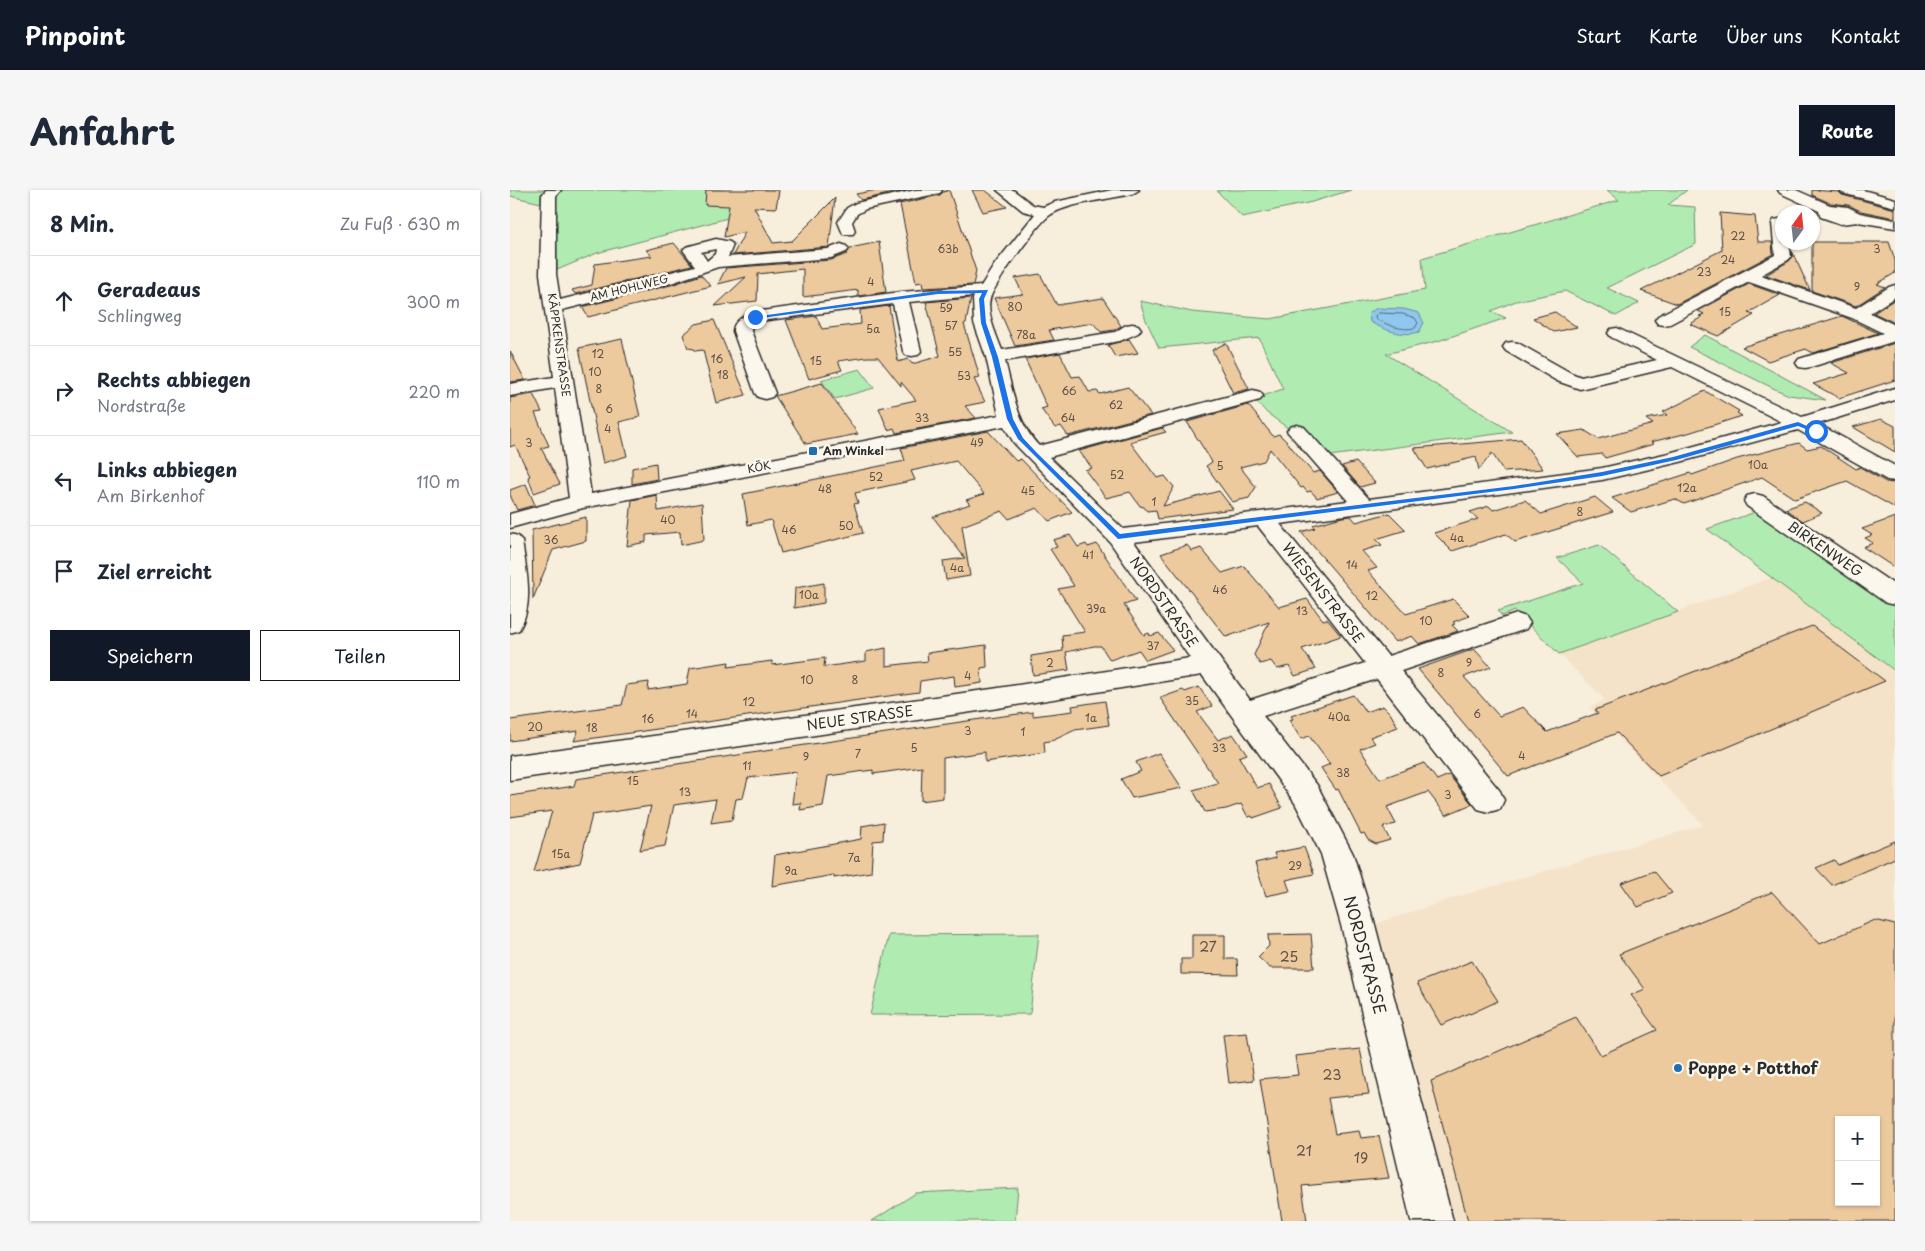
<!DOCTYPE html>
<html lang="de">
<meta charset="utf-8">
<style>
:root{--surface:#fff;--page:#f6f6f7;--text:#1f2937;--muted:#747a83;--line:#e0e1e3;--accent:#111827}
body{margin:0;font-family:"Playpen Sans",sans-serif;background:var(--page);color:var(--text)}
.controls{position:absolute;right:15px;bottom:15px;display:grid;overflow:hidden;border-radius:0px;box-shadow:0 1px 4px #0004}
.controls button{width:45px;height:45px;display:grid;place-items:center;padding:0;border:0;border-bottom:1px solid var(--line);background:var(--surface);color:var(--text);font:25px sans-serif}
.compass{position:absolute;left:1265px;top:15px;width:45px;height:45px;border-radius:50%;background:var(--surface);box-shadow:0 1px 4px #0004;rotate:15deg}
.stop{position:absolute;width:15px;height:15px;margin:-11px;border:4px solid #1a73e8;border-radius:50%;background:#fff}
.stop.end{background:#1a73e8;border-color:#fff;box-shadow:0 1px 5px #0008}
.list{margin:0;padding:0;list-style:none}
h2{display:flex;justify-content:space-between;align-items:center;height:65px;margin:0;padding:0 20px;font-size:21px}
h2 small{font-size:16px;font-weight:400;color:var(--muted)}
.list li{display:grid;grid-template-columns:32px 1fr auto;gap:15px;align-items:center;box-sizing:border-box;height:90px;padding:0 20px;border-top:1px solid var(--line)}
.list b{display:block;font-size:19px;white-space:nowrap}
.list p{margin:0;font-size:16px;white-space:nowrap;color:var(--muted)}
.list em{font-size:16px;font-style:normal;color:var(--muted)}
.actions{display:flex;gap:10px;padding:15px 20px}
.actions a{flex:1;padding:11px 0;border:1px solid var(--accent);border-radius:0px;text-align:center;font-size:18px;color:var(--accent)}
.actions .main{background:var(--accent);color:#fff}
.icon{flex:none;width:28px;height:28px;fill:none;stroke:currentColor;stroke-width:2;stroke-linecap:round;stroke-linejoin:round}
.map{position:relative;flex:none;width:1385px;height:1031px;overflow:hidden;border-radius:0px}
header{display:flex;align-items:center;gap:30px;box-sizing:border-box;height:70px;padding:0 25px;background:var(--accent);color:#fff}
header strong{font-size:24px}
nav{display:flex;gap:28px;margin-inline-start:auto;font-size:18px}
.intro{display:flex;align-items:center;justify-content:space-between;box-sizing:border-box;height:120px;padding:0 30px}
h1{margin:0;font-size:35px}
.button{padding:12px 22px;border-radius:0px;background:var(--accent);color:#fff;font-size:18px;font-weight:700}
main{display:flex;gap:30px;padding:0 30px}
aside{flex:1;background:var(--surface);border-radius:0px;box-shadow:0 1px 4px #0004}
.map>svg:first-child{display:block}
</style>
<header>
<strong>Pinpoint</strong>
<nav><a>Start</a><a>Karte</a><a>Über uns</a><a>Kontakt</a></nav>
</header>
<div class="intro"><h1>Anfahrt</h1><a class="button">Route</a></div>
<main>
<aside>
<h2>8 Min.<small>Zu Fuß · 630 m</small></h2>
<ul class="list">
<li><svg class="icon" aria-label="ahead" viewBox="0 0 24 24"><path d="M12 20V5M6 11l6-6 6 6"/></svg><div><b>Geradeaus</b><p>Schlingweg</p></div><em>300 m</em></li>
<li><svg class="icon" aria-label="right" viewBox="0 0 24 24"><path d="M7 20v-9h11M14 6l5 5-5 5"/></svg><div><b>Rechts abbiegen</b><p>Nordstraße</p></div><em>220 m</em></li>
<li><svg class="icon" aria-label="left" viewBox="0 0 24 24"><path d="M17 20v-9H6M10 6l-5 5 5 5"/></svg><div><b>Links abbiegen</b><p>Am Birkenhof</p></div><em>110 m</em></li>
<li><svg class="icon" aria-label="arrive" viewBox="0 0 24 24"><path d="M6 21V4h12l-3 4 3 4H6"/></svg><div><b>Ziel erreicht</b></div></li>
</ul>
<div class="actions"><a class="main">Speichern</a><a>Teilen</a></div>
</aside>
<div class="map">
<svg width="1385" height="1031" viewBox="0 0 1385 1031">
<rect width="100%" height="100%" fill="#f8eedc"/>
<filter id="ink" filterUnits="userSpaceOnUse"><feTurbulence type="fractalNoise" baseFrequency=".02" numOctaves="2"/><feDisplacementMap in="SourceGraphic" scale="10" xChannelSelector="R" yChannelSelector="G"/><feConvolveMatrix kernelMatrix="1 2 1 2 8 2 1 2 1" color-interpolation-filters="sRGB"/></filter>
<g filter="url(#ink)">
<path fill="#f5e3c9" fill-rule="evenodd" d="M1263,387L1385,481V1031H941L865,734L953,705L1193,635L1079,517L1095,510L1049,464ZM1329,930H1366V1012H1329Z"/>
<g fill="#b0ecb1" stroke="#6e8c6e">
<polygon points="0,0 37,0 31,5 31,13 0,6"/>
<polygon points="50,0 214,0 229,25 87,63 47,80 46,16 45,13 46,2"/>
<polygon points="714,0 841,0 802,12 732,27 707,1"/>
<polygon points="1097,0 1177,0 1158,15 1185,17 1186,54 1097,98 1129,113 1106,126 1055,101 1006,111 981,121 996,128 928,151 876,164 1002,242 819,266 791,236 779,239 757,223 744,209 773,199 749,148 649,158 636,130 630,111 682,122 760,129 915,100 912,68 1109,10"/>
<polygon points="1195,145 1316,210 1279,205 1265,199 1179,157"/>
<polygon points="350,179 364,198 325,209 311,190"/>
<polygon points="1251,320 1385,412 1385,481 1197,339"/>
<polygon points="1089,355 1168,422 1049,464 1005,421 992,426 988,421 1073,393 1047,368"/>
<polygon points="529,744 520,824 360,825 379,745"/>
<polygon points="508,998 505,1031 362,1031 406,1003"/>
</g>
<path fill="#90c7ee" stroke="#6889a0" d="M867,118L894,119L909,123L914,133L909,142C892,147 875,140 860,132L859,123Z"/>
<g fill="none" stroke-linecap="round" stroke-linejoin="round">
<path stroke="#536979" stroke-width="1" d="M869,123L893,124L905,128L908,133L905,138C891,141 878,135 866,129L865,126Z"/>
</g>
<g fill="#edc99e" stroke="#2b2b2b" fill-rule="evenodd">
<polygon points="196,0 269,0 266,18 244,17 263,53 282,51 325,8 319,57 223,65 235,42 214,47 219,16 195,15"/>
<polygon points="367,0 397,0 351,10 346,4"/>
<polygon points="439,0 466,81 463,95 413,98 412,92 406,93 390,14 385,15 430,5 433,2"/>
<polygon points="462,0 475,0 497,17 473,22"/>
<polygon points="1302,0 1329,2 1332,5 1385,19 1385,28 1351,21 1338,15 1320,13 1302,5"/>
<polygon points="1210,23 1245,26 1248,52 1262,52 1263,64 1167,114 1131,101 1212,60"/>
<polygon points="369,52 376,102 348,106 348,100 293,107 293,79 283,80 248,84 247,111 205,116 236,87 208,94 216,78 321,70 337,64 340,58"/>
<polygon points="1302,52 1379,52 1385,70 1385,83 1367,94 1375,97 1346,116 1302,101"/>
<polygon points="164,53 182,75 65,104 62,100 82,95 85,74 142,66 136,60"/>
<polygon points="1282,61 1300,100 1256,85 1279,71 1283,67"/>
<polygon points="530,84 547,115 593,108 611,136 604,140 591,142 583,133 539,140 544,150 505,156 484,108 513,104 505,88"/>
<polygon points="191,85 201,96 78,127 72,117 161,95"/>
<polygon points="1239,94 1270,105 1238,123 1244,125 1208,146 1180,134 1192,127 1189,126 1194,124 1188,121"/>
<polygon points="461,108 456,133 454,134 470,188 464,189 475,212 455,216 466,228 386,243 384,238 378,240 369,218 406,210 391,192 391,196 368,167 357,167 328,171 332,180 299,189 276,130 306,126 312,139 351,134 350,120 379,116 388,172 398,169 402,174 430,166 416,112"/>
<polygon points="1385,109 1385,133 1364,123"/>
<polygon points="1045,122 1067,137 1044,142 1023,128"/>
<polygon points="1332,126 1368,143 1303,163 1296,159 1258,171 1232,157"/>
<polygon points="204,130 236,205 206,213 193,160 185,161 184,159 178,158 173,145 186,134"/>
<polygon points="112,149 130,227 109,232 117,266 93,273 69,158"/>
<polygon points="619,149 628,163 605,167 598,155"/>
<polygon points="716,153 739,199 723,203 702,160"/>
<polygon points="1385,153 1385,190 1329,208 1303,194 1339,183 1321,173"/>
<polygon points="0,161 15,190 0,192"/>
<polygon points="550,163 562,187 570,186 579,202 587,201 590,204 618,197 641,225 558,246 551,236 545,238 531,219 537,217 515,169"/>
<polygon points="312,193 348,244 296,254 265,206"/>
<polygon points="1195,201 1229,221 1227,223 1232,226 1178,243 1141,252 1144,254 1095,268 1092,264 1068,267 1047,244 1074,240 1088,249 1143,234 1136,229 1157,225 1153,222"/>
<polygon points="23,204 32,222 25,223 39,256 31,258 50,294 24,303 18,287 20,286 5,255 0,257 0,208"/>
<polygon points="738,215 763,246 769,244 776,251 803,283 810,281 828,302 807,308 801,301 797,302 793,297 791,298 760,259 754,271 730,277 746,297 739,308 722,312 696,276 702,272 677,232"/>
<polygon points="1371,229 1385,236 1385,262 1343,237"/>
<polygon points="652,238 656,242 620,252 647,288 655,286 664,297 653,316 709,301 723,319 648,329 646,320 637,321 634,317 630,316 620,302 596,308 575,280 582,278 569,261"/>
<polygon points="478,241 506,271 511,269 562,322 539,331 527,318 499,329 492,321 452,336 460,386 436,390 433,371 455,368 423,327 460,314 456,310 474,304 446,271 401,281 405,290 345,303 348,313 344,314 353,343 271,363 261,330 238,335 233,304 395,271 391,258"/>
<polygon points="1011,249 1033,279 994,282 982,263 969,280 966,267 917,279 904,258"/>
<polygon points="1289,253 1297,259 1311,256 1346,279 1350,277 1376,292 1385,293 1385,318 1337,291 1285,309 1252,287 1174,314 1165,309 1121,322 1102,308 1180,283 1182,285 1227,269"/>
<polygon points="846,272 865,293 850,297 832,276"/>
<polygon points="146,273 147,289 122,294 122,278"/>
<polygon points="16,294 25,315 7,320 0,305 0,300"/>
<polygon points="147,305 148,321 192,313 194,350 171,355 170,342 136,345 136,352 117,356 122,310"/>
<polygon points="1085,307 1103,322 1005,352 996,344 942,361 924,343 968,329 960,322 979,316 983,320 1015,310 1031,324"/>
<polygon points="1295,312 1312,323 1293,331 1275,319"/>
<polygon points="879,323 896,340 866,349 872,355 852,361 867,378 858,381 896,424 943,409 960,426 943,432 945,434 942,435 948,441 909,454 902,446 885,452 791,342 805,338 803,335 832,327 841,326 846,332"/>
<polygon points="76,327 76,351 43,360 23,409 22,340"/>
<polygon points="1385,327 1385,378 1353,357 1363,353 1355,348 1362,345 1352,339"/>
<polygon points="560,345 568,357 576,354 578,357 587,354 626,411 614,415 634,445 639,443 640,446 649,443 663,460 636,470 629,460 600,470 591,456 584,456 556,462 559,480 523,485 521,466 553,461 552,445 575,442 548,399 564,396 540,359 547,357 543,350"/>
<polygon points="677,355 682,361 691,358 712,383 734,376 769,417 797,409 813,430 817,429 831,446 792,459 806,479 785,486 779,476 767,479 761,471 750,474 744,465 759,432 716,447 651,364"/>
<polygon points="314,393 314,413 284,418 285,398"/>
<polygon points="1302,436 1375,491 1149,586 1107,543 998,586 908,479 964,459 981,477 954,487 989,526 1013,517 1037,542 1088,523 1085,520"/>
<polygon points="476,455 477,477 471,478 472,493 445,497 444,486 410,491 409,502 356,509 64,551 68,541 0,551 0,530 112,515 117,495 139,492 138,500 177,494 180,478 219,472 218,477 262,471 262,475 315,468 314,477 356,471 356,462 376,458 376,476 418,471 417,463"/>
<polygon points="689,497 702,516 687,522 708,550 723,544 737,564 729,567 747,598 759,594 772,618 743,628 742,626 738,627 731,614 716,619 695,622 683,600 708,593 650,508 673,500 675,502"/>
<polygon points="843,505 856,522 873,516 880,523 888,537 860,547 865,553 850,559 870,589 914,573 927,590 939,585 962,614 936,625 918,602 877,617 886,634 873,637 880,650 866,654 858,650 854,643 851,644 828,599 826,600 811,578 820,574 799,546 791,549 779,530 783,529 781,526"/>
<polygon points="595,511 599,535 565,540 544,550 534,552 535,563 475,572 475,562 433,568 433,608 411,611 412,577 363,584 363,580 318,586 313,616 290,620 291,613 282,614 286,582 238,588 233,608 226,609 222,630 201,633 206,609 164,615 155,656 130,660 141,616 82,625 70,673 24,682 42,621 0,627 0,606 64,596 66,589 464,530 523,522 523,526 563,521 562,516"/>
<polygon points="649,563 672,598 622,608 611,589 631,581 626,572"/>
<polygon points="374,632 373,650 363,651 361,682 324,688 324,685 262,696 265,665 351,649 352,636"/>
<polygon points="1385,651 1385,668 1322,695 1306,678 1324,670 1328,675"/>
<polygon points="794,657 804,684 776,690 780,701 756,706 745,673 766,668 764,663"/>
<polygon points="1144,681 1162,703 1128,717 1111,693"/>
<path d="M1262,702L1310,754L1365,730L1385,735V1031H958L921,891L1066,827L1091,865L1147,840L1121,805L1135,799L1109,764ZM1329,930H1366V1012H1329Z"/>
<polygon points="801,744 804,778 760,778 748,767 759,756 758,745"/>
<polygon points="682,745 715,745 715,769 727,769 728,785 671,784 671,769 682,769"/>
<polygon points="962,771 988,811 960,824 959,823 931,835 907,793"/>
<polygon points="737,843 744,890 719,893 713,845"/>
<polygon points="850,859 859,904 818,908 825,944 849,941 851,948 869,946 879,988 792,996 797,1031 772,1031 750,889 788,885 785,866"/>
</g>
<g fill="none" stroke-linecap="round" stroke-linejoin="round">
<defs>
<g id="minor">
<path d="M36,0H51L46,6V84L50,110L185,76L173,60L176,57L206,49L220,52L223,55L218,67L318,59L331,54L336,56L339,59L336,62L321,68L208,77L161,93L52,120L81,304L489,225L476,167L464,133L463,109L464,106L399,112L411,161L408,165L402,166L396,165L393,161L383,114L250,131L241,138V141L265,203L262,207L255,209L248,207L245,203L223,141C223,131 236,124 245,122L390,102L471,96L485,74L525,24L513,21L487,0H503L523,15L533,17L545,12L602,0H629L622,4C600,9 558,13 540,25C529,32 483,96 480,109C476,123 487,147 492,160L605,142L616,135L622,134L628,135L631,139L628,143L610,151L495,171C503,202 507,233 529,256L743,200L750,202L753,206L750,210L539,267L613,339L838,311L777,241L780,237L787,235L794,237L859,309L1092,278L1159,263L1272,232L1162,177L1070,199L1047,191L996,161L993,157L996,153L1002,152L1008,153L1061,183L1071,187L1147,170L1101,147L1098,143L1101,139L1107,138L1292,227L1385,198V210L1308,234L1385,276V291L1377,290L1288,240L1170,272L1092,290L770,334L878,466L1007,424L1016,427L1020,433L1016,439L891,481L990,601L994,610L990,619L979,622L968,619L867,489L753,526L807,595L843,664L865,735L943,1031H901L831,735L811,664L785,613L692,485L482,519L0,590V566L482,499L680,468L600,352L504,253L494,236L73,318L0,338V324L59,308L45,198L0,206V194L44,187L30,84L32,5ZM206,59L205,64L197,71L191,62ZM748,336L855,473L740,510L624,352Z"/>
<polygon points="406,0 432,0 430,3 356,19 347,24 342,32 345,41 343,44 333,44 328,32 337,18 346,13"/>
<polygon points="1268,0 1286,0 1320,15 1338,17 1350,23 1385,30 1385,38 1348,32 1331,34 1311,27 1309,21 1270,3"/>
<polygon points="1330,0 1353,0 1385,9 1385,17 1332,3"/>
<polygon points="1269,29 1272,30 1272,52 1279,52 1281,67 1278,70 1251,85 1346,118 1379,97 1385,95 1385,107 1360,123 1385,135 1385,151 1301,177 1295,178 1289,177 1286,173 1289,169 1373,143 1342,128 1239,92 1160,134 1154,135 1148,134 1145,130 1148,126 1265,65 1262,33 1264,30"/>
<polygon points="1245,304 1253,306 1385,395 1385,415 1376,413 1237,316 1234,311 1237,306"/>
<path d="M0,344L8,346L12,351C16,380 25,413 9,440L0,443Z"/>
</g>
</defs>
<use href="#minor" stroke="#2b2b2b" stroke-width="3"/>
<use href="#minor" fill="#fbf7ec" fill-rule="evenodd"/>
</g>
</g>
<polygon fill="#1a73e8" points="478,100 474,109 476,133 488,167 503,229 513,248 527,263 610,344 1004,296 1092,282 1163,267 1288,232 1308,241 1306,243 1288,236 1166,270 1092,286 1004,299 608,349 508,249 497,229 482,167 471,133 469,109 472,103 428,104 245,129 243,127 428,101"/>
<g fill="#1f6fb2" stroke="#fbf7ec" stroke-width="2">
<rect x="298" y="256" width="10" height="10" rx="2.5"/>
<circle cx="1168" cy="878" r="5"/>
</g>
<g text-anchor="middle" stroke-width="5" stroke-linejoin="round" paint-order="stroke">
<g font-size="11" fill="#5c5248">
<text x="1228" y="50">22</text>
<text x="438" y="63">63b</text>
<text x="1367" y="63">3</text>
<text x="1218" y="74">24</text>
<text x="1194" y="86">23</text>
<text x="361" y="96">4</text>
<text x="1347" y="101">9</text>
<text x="505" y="121">80</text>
<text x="436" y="122">59</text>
<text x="1215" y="126">15</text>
<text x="441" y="140">57</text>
<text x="363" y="143">5a</text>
<text x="516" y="149">78a</text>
<text x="445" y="166">55</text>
<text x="88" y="168">12</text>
<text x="207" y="173">16</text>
<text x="306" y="175">15</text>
<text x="85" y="186">10</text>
<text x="213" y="189">18</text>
<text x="454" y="190">53</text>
<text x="89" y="203">8</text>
<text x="559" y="205">66</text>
<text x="606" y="219">62</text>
<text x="99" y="223">6</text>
<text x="412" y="232">33</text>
<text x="558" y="232">64</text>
<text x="98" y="243">4</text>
<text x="19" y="257">3</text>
<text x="467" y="257">49</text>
<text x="1248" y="279">10a</text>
<text x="710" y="280">5</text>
<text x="607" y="289">52</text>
<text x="366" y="291">52</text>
<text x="1177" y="302">12a</text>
<text x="315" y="303">48</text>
<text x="518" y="305">45</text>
<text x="644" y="316">1</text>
<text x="1070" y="326">8</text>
<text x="158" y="334">40</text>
<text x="336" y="340">50</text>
<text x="279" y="344">46</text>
<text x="947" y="352">4a</text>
<text x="41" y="354">36</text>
<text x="578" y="369">41</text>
<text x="842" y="379">14</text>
<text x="447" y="382">4a</text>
<text x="710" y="404">46</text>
<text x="299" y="409">10a</text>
<text x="862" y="410">12</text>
<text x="586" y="423">39a</text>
<text x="792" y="425">13</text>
<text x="916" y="435">10</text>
<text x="643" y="460">37</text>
<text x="540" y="477">2</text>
<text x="959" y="477">9</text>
<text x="931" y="487">8</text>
<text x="458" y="490">4</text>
<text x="297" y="494">10</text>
<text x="345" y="494">8</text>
<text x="682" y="515">35</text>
<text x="239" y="516">12</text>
<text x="182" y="528">14</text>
<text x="967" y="528">6</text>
<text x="829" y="531">40a</text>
<text x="581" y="532">1a</text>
<text x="138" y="533">16</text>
<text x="25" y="541">20</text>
<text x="82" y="542">18</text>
<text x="458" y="545">3</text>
<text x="513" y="546">1</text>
<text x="404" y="562">5</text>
<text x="709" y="562">33</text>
<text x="348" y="568">7</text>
<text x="1012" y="570">4</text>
<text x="296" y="571">9</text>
<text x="237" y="580">11</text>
<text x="833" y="587">38</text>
<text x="123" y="595">15</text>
<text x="175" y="606">13</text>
<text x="938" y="609">3</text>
<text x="51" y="668">15a</text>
<text x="344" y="672">7a</text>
<text x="785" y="680">29</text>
<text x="281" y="685">9a</text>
</g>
<g font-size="11" fill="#2b2b2b" stroke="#fbf7ec">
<text transform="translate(119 98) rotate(-14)" y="4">AM HOHLWEG</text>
<text transform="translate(49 155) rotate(82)" y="4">KÄPPKENSTRASSE</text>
<text transform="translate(249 277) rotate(-11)" y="4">KÖK</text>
</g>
<g font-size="11" font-weight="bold" fill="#2b2b2b" stroke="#fbf7ec" text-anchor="start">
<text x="313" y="265">Am Winkel</text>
</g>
<g font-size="14" fill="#2b2b2b" stroke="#fbf7ec">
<text transform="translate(1315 359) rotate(34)" y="5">BIRKENWEG</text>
<text transform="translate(813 403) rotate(52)" y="5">WIESENSTRASSE</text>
<text transform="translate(654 412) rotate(55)" y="5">NORDSTRASSE</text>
<text transform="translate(350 528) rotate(-8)" y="5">NEUE STRASSE</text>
</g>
<g font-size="14" fill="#5c5248">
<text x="698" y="762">27</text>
<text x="779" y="772">25</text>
<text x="822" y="890">23</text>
<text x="794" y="966">21</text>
<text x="851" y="973">19</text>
</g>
<g font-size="16" fill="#2b2b2b" stroke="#fbf7ec">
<text transform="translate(855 765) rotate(75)" y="6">NORDSTRASSE</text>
</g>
<g font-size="16" font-weight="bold" fill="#2b2b2b" stroke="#fbf7ec" text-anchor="start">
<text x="1178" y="884">Poppe + Potthof</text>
</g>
</g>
</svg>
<div class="controls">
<button>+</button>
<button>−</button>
</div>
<svg class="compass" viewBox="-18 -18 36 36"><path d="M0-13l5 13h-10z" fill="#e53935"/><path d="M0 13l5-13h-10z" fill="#747a83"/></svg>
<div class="stop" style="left:1306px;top:241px"></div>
<div class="stop end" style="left:245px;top:127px"></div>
</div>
</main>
